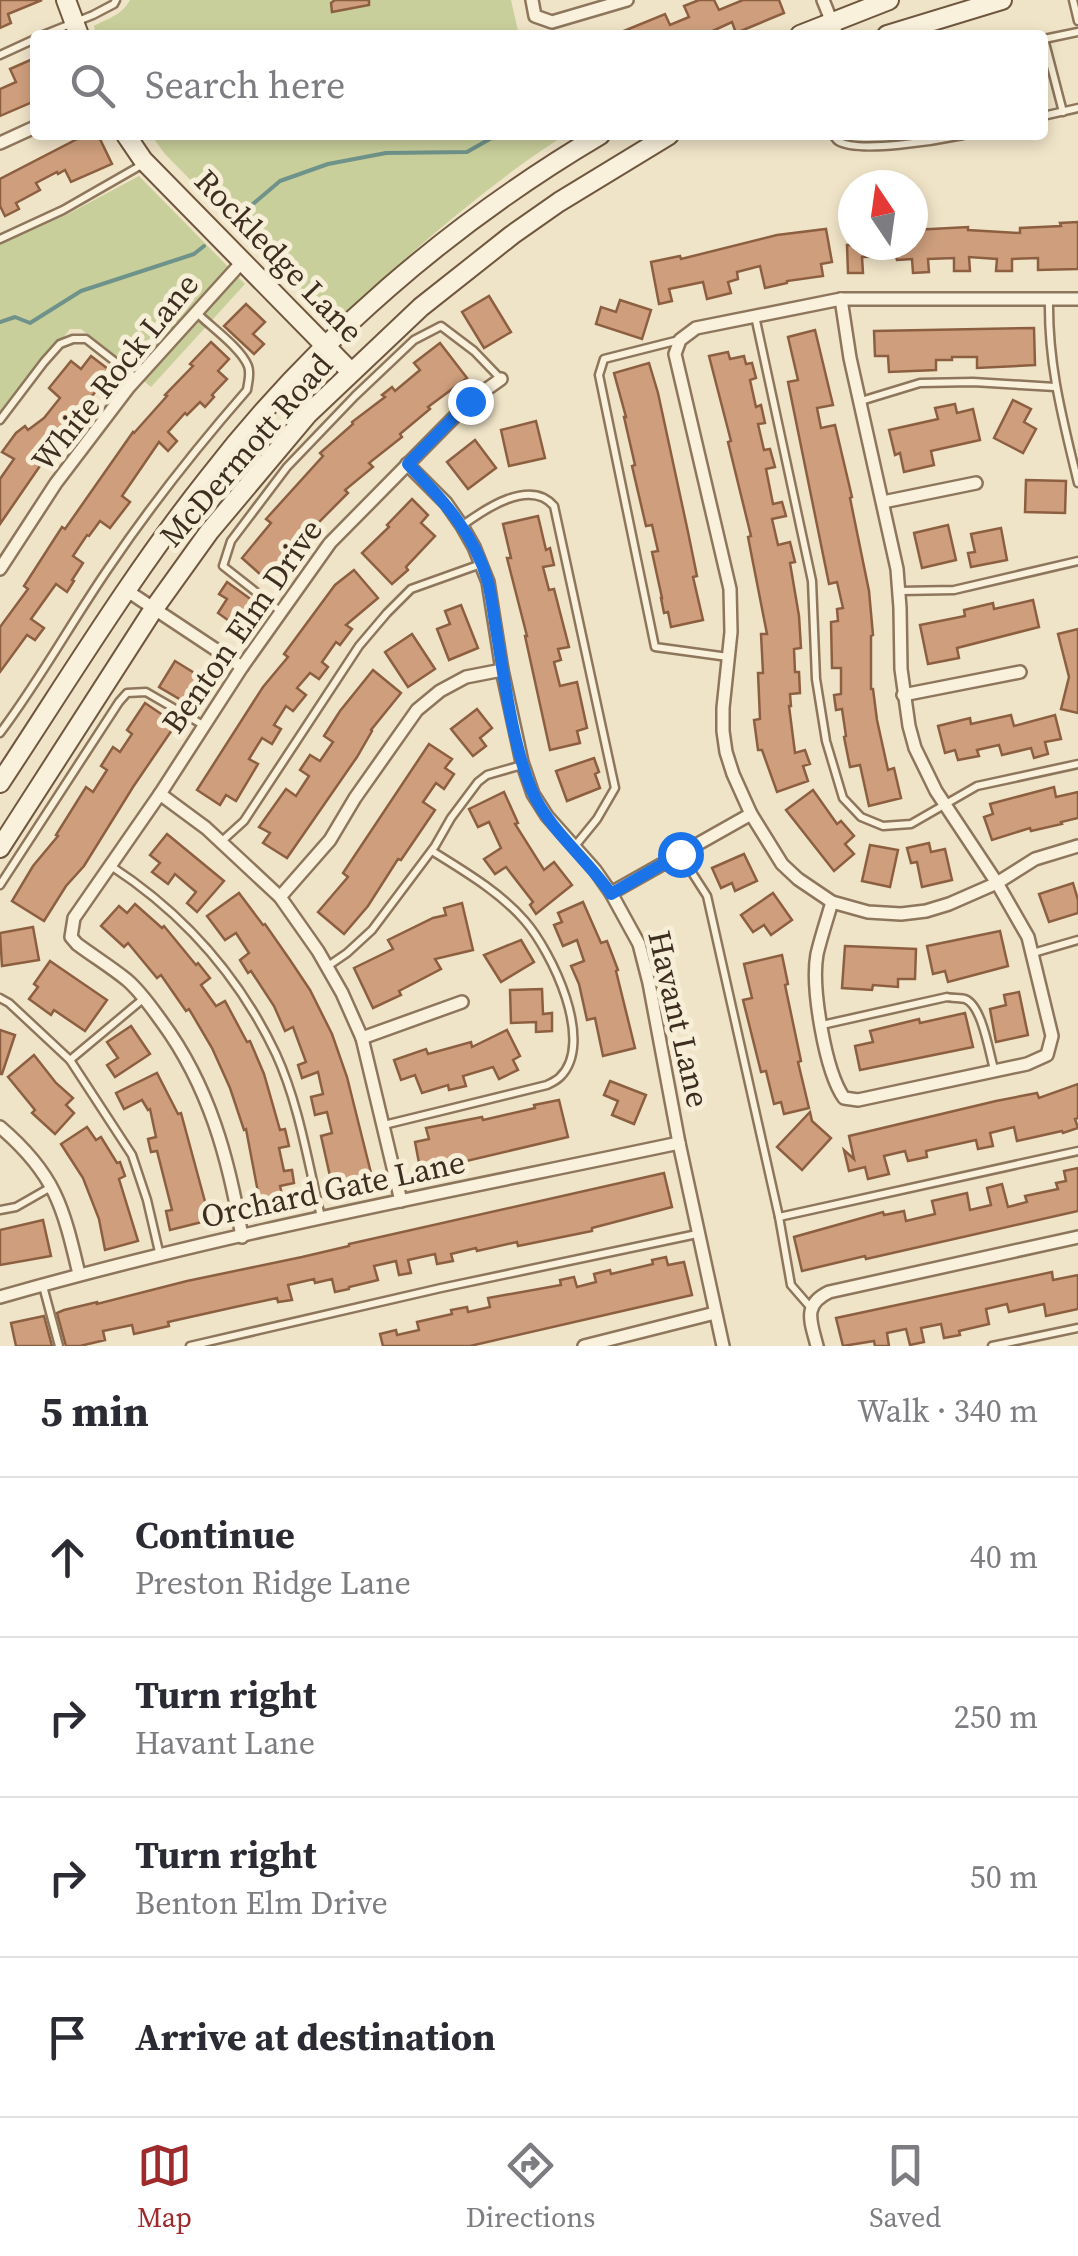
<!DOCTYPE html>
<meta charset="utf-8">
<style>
:root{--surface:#fff;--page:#f2f2f3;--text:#2b2b33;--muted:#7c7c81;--line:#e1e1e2;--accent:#9e2a2b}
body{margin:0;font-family:"Source Serif 4",serif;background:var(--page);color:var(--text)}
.compass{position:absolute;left:838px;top:170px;width:90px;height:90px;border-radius:50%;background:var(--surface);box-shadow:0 5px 15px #0003;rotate:347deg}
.stop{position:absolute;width:30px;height:30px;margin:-22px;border:8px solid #1a73e8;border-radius:50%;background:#fff}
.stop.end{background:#1a73e8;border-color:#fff;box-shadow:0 2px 10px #0008}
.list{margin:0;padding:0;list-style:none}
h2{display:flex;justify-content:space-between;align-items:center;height:130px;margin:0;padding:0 40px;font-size:42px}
h2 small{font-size:32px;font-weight:400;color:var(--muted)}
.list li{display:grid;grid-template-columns:65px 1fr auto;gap:30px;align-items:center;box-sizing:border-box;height:160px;padding:0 40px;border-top:2px solid var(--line)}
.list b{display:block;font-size:38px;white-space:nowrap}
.list p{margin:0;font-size:32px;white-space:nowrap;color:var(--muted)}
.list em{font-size:32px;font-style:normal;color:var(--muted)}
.icon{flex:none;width:55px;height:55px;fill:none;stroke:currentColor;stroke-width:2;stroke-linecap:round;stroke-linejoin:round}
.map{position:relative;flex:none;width:1078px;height:1346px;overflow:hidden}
.search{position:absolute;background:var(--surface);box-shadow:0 5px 15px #0003;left:30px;right:30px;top:30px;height:110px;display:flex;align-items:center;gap:25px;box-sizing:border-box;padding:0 35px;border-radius:10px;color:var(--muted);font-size:38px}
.sheet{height:770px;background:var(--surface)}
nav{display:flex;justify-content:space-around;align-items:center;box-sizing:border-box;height:140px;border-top:2px solid var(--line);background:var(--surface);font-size:28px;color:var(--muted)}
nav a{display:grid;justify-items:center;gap:5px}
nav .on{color:var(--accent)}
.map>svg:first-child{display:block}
</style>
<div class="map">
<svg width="1078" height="1346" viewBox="0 0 1078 1346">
<rect width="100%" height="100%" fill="#f0e4c8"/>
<g fill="#c9cf9b">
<path d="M130,0H511L519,35H96L94,26C108,18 121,16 130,0Z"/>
<path d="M151,135H565C480,189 407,257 332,324L165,154Z"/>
<polygon points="139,176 245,284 151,387 81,329 70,329 0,420 0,244 68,214"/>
</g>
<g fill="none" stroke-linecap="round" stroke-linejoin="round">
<g stroke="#6f938a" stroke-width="4">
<polyline points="234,220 280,181 328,164 386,153 467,152 495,136 507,137"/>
<polyline points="0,322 15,317 30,323 81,291 194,254 204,246"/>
</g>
</g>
<g fill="#cf9f7d" stroke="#8d5f41" stroke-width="2.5">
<polygon points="0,0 42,0 8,14 11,23 0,28"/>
<polygon points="335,0 369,0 369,5 332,12 331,3"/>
<polygon points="699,0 714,0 719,10 743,0 779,0 784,13 736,33 732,22 704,35 614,35 665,14 670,25 689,17 684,6"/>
<polygon points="35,58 35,101 0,116 0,89 16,82 10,69"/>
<polygon points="85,135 98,135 112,164 71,182 65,170 58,174 57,172 36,183 40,190 16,203 19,209 5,216 0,206 0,179"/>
<polygon points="1078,222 1078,269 1038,270 1038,258 1012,259 1012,271 996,271 997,259 969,257 970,271 954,271 954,258 928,259 929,272 913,273 912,259 897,260 896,256 862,257 863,273 848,273 847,245 913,245 913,230 968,227 968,230 1020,233 1020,228 1061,226 1060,223"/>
<polygon points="826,229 832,262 821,264 823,276 787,281 787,283 765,288 760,266 737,272 738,279 728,282 731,293 707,299 703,282 669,289 672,301 659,304 651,262 680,256 681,259 777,235"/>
<polygon points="489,296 511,332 484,348 462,312"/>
<polygon points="620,300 651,310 642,339 596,324 601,307 616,312"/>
<polygon points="246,304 265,322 253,334 264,344 254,354 224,326"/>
<polygon points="1034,328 1035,365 977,368 977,357 952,357 952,360 936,360 936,370 889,372 888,356 875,356 874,331"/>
<polygon points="815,330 833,405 817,408 821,428 835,425 852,497 850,498 869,591 873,635 871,636 871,689 873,689 877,720 888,770 894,768 901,798 869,806 860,765 850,767 844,737 846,736 842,709 836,710 834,695 841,694 841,668 832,668 831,622 838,621 837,609 843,608 837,582 829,584 788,382 798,380 788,337"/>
<polygon points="211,342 229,359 218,371 227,379 212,395 214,397 205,407 200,402 187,415 185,413 168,432 177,441 168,451 159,442 122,496 130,502 110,528 100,521 89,536 87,535 73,556 83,563 72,580 74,581 67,592 56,584 31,619 44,628 35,640 27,635 0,672 0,627 28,589 24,586 62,527 65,529 133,432 134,433 167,396 165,395 193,366 190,364"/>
<polygon points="440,343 467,378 428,407 430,409 400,434 402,437 369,463 373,467 345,490 348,493 319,522 270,583 242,558 271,523 266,519 323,456 320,453 353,424 352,422 385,397 382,395 392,387 395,391 420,370 414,363"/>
<polygon points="728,352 730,359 744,356 746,364 752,363 756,378 750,380 756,407 761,405 765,423 758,424 764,450 770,449 775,467 766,469 773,504 782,502 786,516 772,519 778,545 790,542 795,562 790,563 799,616 801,648 794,649 795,672 799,672 800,693 790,694 791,706 789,706 795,753 805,750 810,764 803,766 808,781 777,792 762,750 758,750 754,720 760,719 758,673 763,673 761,634 767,634 748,537 751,536 728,442 731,441 709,356"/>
<polygon points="91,356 112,372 61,433 65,438 37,459 42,463 0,524 0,479 14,459 2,452 16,433 25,426 28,430 44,418 60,398 49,388 71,361 81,369"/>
<polygon points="649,363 658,393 688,532 697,576 693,577 703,620 671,627 668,612 664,613 661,598 662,598 652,552 658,551 652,525 646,526 632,466 635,465 624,417 626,417 614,373"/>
<polygon points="1013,400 1031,409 1024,422 1036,429 1023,453 994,438"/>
<polygon points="955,404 957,413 973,409 980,440 931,451 934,465 904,472 900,453 895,455 889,430 938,419 935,408"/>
<polygon points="536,421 545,458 509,466 501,430"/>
<polygon points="475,440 496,468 468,489 447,462"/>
<polygon points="1026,480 1066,481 1065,513 1025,512"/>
<polygon points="412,499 428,515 421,523 435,536 406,567 408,570 392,584 362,553 389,527 387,525"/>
<polygon points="538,516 546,550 550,548 554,565 543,567 549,590 554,589 569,647 558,649 561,660 554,662 560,686 577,682 587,728 577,731 580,743 550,750 525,636 527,636 507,558 511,558 503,524"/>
<polygon points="948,525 956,560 922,568 914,533"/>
<polygon points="1001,528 1007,560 971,567 968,553 975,552 971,534"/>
<polygon points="354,570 378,598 346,625 352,629 340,645 336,642 322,662 328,667 319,679 310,673 297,688 306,695 293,711 286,706 274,725 281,729 272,744 262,738 249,759 258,764 236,801 226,795 220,805 197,790 263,687 288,657 284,654 335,585"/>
<polygon points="227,582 256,603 239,628 218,613 227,599 219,594"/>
<polygon points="1033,600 1039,627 957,648 959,658 928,664 920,625 965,616 964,610 993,603 994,609"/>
<polygon points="461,605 478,648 449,660 437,629 450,624 445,611"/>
<polygon points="1078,629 1078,713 1061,709 1069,677 1058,634"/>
<polygon points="412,634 435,669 408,687 385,652"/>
<polygon points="175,661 204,679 188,704 159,687"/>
<polygon points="373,670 401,693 371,730 372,731 357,757 287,858 263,843 270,833 259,827 286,789 296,796 309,776 300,770 310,755 320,761 333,742 324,736 340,711"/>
<polygon points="145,703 176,724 133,787 84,866 66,886 44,921 12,901 33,866 58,836 56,835 86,787 93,792 107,770 101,766 113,747 120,752 132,734 127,730"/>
<polygon points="477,709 492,728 480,738 486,746 473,756 451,729"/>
<polygon points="1011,715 1014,726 1055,715 1061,739 1045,742 1048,754 1034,758 1031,748 1002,755 999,745 977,750 979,756 958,760 955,750 945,753 938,726 970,718 971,724"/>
<polygon points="429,744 452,759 445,768 454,774 444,789 436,783 423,802 435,810 401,860 398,859 368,906 344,934 318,912 348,877 343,873"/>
<polygon points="594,758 599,772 595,774 600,788 567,801 556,771"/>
<polygon points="1054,787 1056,797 1078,792 1078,818 1061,822 1062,824 1031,831 1030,828 992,840 984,817 993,814 990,804"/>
<polygon points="813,790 837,824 841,821 854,836 845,844 854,854 834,871 786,810"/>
<polygon points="504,792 518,823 515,824 544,870 554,862 572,885 536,914 530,905 533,902 506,867 495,874 484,859 501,848 489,822 478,827 469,809"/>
<polygon points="167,834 224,881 197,912 187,903 196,892 175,874 168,884 152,872 160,863 150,855"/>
<polygon points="929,843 931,852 945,849 952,880 922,887 917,862 911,863 907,848"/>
<polygon points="870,845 898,850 890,887 862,881"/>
<polygon points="744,854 757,881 735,891 732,883 721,888 712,868"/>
<polygon points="1073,883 1078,900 1078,913 1049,922 1039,894"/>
<polygon points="239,893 263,925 265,924 290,960 310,990 332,1034 347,1077 374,1185 334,1194 321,1136 332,1133 327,1112 315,1115 311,1097 323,1094 318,1072 302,1078 298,1065 306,1062 293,1027 285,1031 274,1006 251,971 248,973 240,960 249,953 236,933 225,940 207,916"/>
<polygon points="773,893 792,920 771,935 764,925 753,932 741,915"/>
<polygon points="583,902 601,943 607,941 618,970 616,971 635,1048 603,1056 595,1018 587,1020 579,984 571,966 584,961 577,940 563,946 554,925 562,922 558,913"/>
<polygon points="462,903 473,950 435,959 441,969 399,991 401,995 373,1008 354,968 393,949 388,940 433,918 446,915 444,908"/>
<polygon points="135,904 162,928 164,926 196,965 198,963 210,978 201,985 216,1006 225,1001 247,1042 250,1041 264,1074 280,1130 285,1129 289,1146 279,1148 284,1171 292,1170 294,1183 280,1186 284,1203 261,1208 246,1129 244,1130 230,1088 212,1048 189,1009 186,1011 161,975 157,978 128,943 124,947 101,926 119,906 127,913"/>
<polygon points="33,927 39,960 2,966 0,933"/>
<polygon points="1000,931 1008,966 948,982 945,971 933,974 927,946"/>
<polygon points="521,940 534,962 501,982 484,955"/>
<polygon points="845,946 916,949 915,979 898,979 898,987 873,985 872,990 842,988"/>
<polygon points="782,955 788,984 785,985 801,1061 798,1062 809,1108 784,1114 781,1102 774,1104 766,1071 761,1072 743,1000 752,998 744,964"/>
<polygon points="50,961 107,1000 85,1031 54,1010 51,1015 29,999 38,987 34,984"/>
<polygon points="542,989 543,1014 552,1013 552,1031 536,1032 536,1022 511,1023 510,990"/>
<polygon points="1019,992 1028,1035 996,1042 990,1009 1006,1005 1004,995"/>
<polygon points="965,1013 973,1047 860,1070 855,1046 873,1042 870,1031 919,1019 920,1023"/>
<polygon points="131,1026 150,1054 115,1077 107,1065 118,1058 107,1042"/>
<polygon points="0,1030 15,1035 2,1074 0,1074"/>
<polygon points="507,1030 520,1056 513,1060 518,1070 499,1079 493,1067 463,1076 466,1086 449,1090 448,1085 422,1093 415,1075 401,1080 394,1060 426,1049 428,1054 471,1042 472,1047"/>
<polygon points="34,1055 56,1083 73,1098 66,1105 74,1113 55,1134 32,1113 35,1110 8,1077"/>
<polygon points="157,1073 178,1114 181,1113 210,1220 170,1230 166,1211 172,1210 157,1151 151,1152 148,1139 156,1137 150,1109 148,1110 142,1100 124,1109 116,1093"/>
<polygon points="610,1081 646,1095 634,1124 612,1115 618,1101 604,1095"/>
<polygon points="1078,1084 1078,1118 1075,1119 1078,1128 1063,1133 1062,1131 1017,1141 1014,1127 990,1133 993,1146 978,1149 976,1140 926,1151 927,1157 908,1161 905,1151 884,1156 889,1174 868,1179 865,1167 849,1171 844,1150 854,1159 849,1136 996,1101 1037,1093 1039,1098"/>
<polygon points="559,1100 568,1137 462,1162 461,1159 420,1168 415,1142 429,1139 426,1128 482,1117 483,1120 535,1108 534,1105"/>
<polygon points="810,1112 812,1121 831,1138 802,1170 777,1147"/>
<polygon points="87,1127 96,1140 101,1137 117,1163 120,1162 125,1176 119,1179 138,1241 105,1250 99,1219 83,1178 61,1144"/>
<polygon points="1078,1168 1078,1211 866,1259 865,1256 802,1271 794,1237 883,1212 884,1215 904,1211 906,1221 935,1214 932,1201 967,1193 970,1210 991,1205 987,1188 1002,1184 1008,1207 1027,1202 1025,1196 1058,1189 1056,1183 1066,1181 1064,1171"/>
<polygon points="664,1173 672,1207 592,1228 592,1231 518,1246 517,1242 477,1251 476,1248 451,1254 453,1261 437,1264 435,1254 408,1260 411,1273 399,1275 396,1261 374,1266 378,1280 349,1287 349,1289 335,1292 332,1279 315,1283 314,1279 288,1285 292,1300 278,1302 277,1298 235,1307 168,1322 169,1326 134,1334 132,1325 103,1331 105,1340 80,1346 66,1346 57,1313 64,1310 97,1302 97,1304 187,1281 302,1257 349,1246 349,1244"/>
<polygon points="43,1220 51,1256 0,1265 0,1230"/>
<polygon points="666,1257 668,1265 684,1262 692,1295 470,1346 383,1346 380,1334 396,1330 397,1335 419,1330 417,1322 452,1314 451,1310 467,1307 468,1312 490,1307 488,1298 561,1285 560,1280 574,1277 577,1287 596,1282 594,1274 610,1270 611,1274 653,1264 652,1260"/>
<polygon points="1052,1272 1053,1280 1078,1275 1078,1309 1046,1316 1044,1304 1009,1312 1007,1304 986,1309 989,1324 959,1331 960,1335 944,1338 941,1324 921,1328 924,1342 910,1345 906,1329 887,1333 889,1346 875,1346 874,1341 843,1346 836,1318"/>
<polygon points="44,1316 52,1346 16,1346 11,1323"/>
</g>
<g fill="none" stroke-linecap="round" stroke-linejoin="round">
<defs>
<g id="lane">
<polyline points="1073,0 1078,21"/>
<polyline points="43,35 93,15 114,4 116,0"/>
<polyline points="1044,39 1063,112"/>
<polyline points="1044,39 1078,32"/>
<polyline points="0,55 35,39"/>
<polyline points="1043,116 1078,108"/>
<path d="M833,135C835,137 836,140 838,141C858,154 939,140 963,135"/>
<polyline points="0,239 63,210 145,163"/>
<path d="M1049,300C1048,366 1063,420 1078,483"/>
<polyline points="755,316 812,581 816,679 826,741 843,798 861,817 883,826 911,824 977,786 1078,764"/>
<polyline points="679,340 604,359 599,375 655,647 728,657"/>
<polyline points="861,401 920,383 973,382 1055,387"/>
<polyline points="0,420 44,362 60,344 73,339 86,339 136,378"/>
<path d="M463,525C485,509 530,478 554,506L615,788L597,819L575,846"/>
<polyline points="900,591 954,590 1078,561"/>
<polyline points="280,611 223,566 231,541 287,467 355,396 414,340 441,326 474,351 500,378"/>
<path d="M0,733C40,680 72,621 110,566C152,504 198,446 247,390C248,382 251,374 248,366C241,348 211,327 197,313"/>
<polyline points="222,841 244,821 359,646 387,613 411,589 481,564"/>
<polyline points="680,854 707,896 779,1217"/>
<path d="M111,866C183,913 239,976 276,1054C299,1104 308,1163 321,1217"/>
<polyline points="0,885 119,702 127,693 146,692 203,725"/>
<polyline points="1033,953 1078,940"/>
<polyline points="328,966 347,953 372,930 435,846 451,818 478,782 487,775 522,765"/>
<polyline points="0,998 9,1003 70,1060 143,999"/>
<path d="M822,1025L947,997C950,998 962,998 965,999C982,1005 989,1052 994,1069"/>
<polyline points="70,1060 132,1155 147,1200 160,1256"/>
<path d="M384,1125L547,1085C551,1083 556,1081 560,1077C596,1042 551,951 525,921C500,892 464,871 432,851"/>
<polyline points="0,1210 16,1207 51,1187"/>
<polyline points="43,1286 59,1346"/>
<polyline points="811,1308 791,1285 779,1217 1078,1151"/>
<polyline points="190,1346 441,1288 697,1234"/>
<polyline points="992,1346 1078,1328"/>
</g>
<g id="street">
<polyline points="532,0 535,16 552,22 627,0"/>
<polyline points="823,0 837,35"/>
<polyline points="0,143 35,127"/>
<polyline points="1078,299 841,299 696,328 680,340 675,354 730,589 731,632 723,708 723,731 726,752 733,774 751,814 782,864 798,879 832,902 868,912 901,914 926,911 949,904 997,883 1035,859 1078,846"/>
<polyline points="407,464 446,503 462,526 474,547 488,582 502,670 522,762 533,794 547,816 595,870 611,893 639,944 649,983 679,1143 723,1346"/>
<polyline points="883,502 976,483"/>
<polyline points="0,569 56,483 129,387 242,262"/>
<polyline points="126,590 242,667"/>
<polyline points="903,695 1020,672"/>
<polyline points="160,794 206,828 280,897 318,951 342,993 362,1038 401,1201"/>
<polyline points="611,893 751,814"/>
<polyline points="280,897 330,840 355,798 417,710 440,691 466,677 502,670"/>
<path d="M832,902C827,919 821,937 817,954C811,987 825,1071 844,1098L858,1100L1027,1064L1047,1055L1052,1036L1028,937L997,883L936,791L915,748L909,726L901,669L900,608L897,569L850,358L841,299"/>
<polyline points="362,1038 462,1002"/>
<path d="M0,1127C55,1174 63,1206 79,1274"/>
<path d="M242,1237C229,1159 209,1086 162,1022C151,1007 141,992 127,980C111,967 93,956 77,944L71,937L74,918L160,794L242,667L330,543L470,401L501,379"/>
<path d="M0,1297C223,1233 452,1191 679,1143"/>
<polyline points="584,1346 715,1313"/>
<path d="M817,1346C811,1322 802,1305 829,1292L1078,1237"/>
</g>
<g id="secondary">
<polyline points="66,0 79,35"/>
<polyline points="800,35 889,0"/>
<polyline points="887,35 1002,0"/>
<polyline points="126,135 143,160 351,372"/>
<path d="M0,783C68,680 132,574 209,477C315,340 451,223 600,135"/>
<polyline points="0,848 153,610 209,532 308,414 421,307 512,235 559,202 669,135"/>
</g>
</defs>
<use href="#lane" stroke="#8d765c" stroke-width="11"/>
<use href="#street" stroke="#8d765c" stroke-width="16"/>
<use href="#secondary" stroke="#6f573f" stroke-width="22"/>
<use href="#lane" stroke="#faf1dc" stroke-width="6"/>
<use href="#street" stroke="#faf1dc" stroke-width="11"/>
<use href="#secondary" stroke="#faf1dc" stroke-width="18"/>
</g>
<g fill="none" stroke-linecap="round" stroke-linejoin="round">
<path stroke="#1a73e8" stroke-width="12" d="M470,401L408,464C441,498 475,534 488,582C492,599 494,618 497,635C505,684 513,746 532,791C549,830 587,859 611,894L680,854"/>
</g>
<g text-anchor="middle" stroke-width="10" stroke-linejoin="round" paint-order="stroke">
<g font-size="32" fill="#3d2e20" stroke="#f7eed8">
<text transform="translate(279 256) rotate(46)" y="11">Rockledge Lane</text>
<text transform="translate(115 372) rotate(-51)" y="11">White Rock Lane</text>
<text transform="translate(246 450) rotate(-49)" y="11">McDermott Road</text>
<text transform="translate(242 626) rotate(-55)" y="11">Benton Elm Drive</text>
<text transform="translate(679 1019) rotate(77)" y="11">Havant Lane</text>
<text transform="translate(333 1189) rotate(-12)" y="11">Orchard Gate Lane</text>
</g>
</g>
</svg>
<svg class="compass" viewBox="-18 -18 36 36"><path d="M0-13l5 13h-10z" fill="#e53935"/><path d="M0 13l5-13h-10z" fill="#7c7c81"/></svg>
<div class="stop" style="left:680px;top:854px"></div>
<div class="stop end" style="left:470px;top:401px"></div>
<div class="search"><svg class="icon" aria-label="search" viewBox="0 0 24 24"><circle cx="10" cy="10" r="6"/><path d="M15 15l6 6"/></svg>Search here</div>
</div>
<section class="sheet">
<h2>5 min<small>Walk · 340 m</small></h2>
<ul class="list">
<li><svg class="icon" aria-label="ahead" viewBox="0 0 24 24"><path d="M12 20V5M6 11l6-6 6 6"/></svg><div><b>Continue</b><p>Preston Ridge Lane</p></div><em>40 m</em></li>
<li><svg class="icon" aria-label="right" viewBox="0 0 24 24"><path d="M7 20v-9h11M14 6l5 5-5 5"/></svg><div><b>Turn right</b><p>Havant Lane</p></div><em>250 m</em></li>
<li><svg class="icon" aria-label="right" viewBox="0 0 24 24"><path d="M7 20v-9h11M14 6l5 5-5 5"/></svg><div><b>Turn right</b><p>Benton Elm Drive</p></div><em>50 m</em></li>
<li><svg class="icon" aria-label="arrive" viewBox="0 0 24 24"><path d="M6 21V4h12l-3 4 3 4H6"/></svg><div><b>Arrive at destination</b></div></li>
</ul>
</section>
<nav>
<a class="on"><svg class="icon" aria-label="map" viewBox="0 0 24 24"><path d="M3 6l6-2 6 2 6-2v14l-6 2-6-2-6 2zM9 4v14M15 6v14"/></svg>Map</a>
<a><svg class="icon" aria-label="directions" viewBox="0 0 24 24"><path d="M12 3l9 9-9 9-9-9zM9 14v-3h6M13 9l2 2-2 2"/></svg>Directions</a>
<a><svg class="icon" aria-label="saved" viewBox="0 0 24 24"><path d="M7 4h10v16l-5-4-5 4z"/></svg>Saved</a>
</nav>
